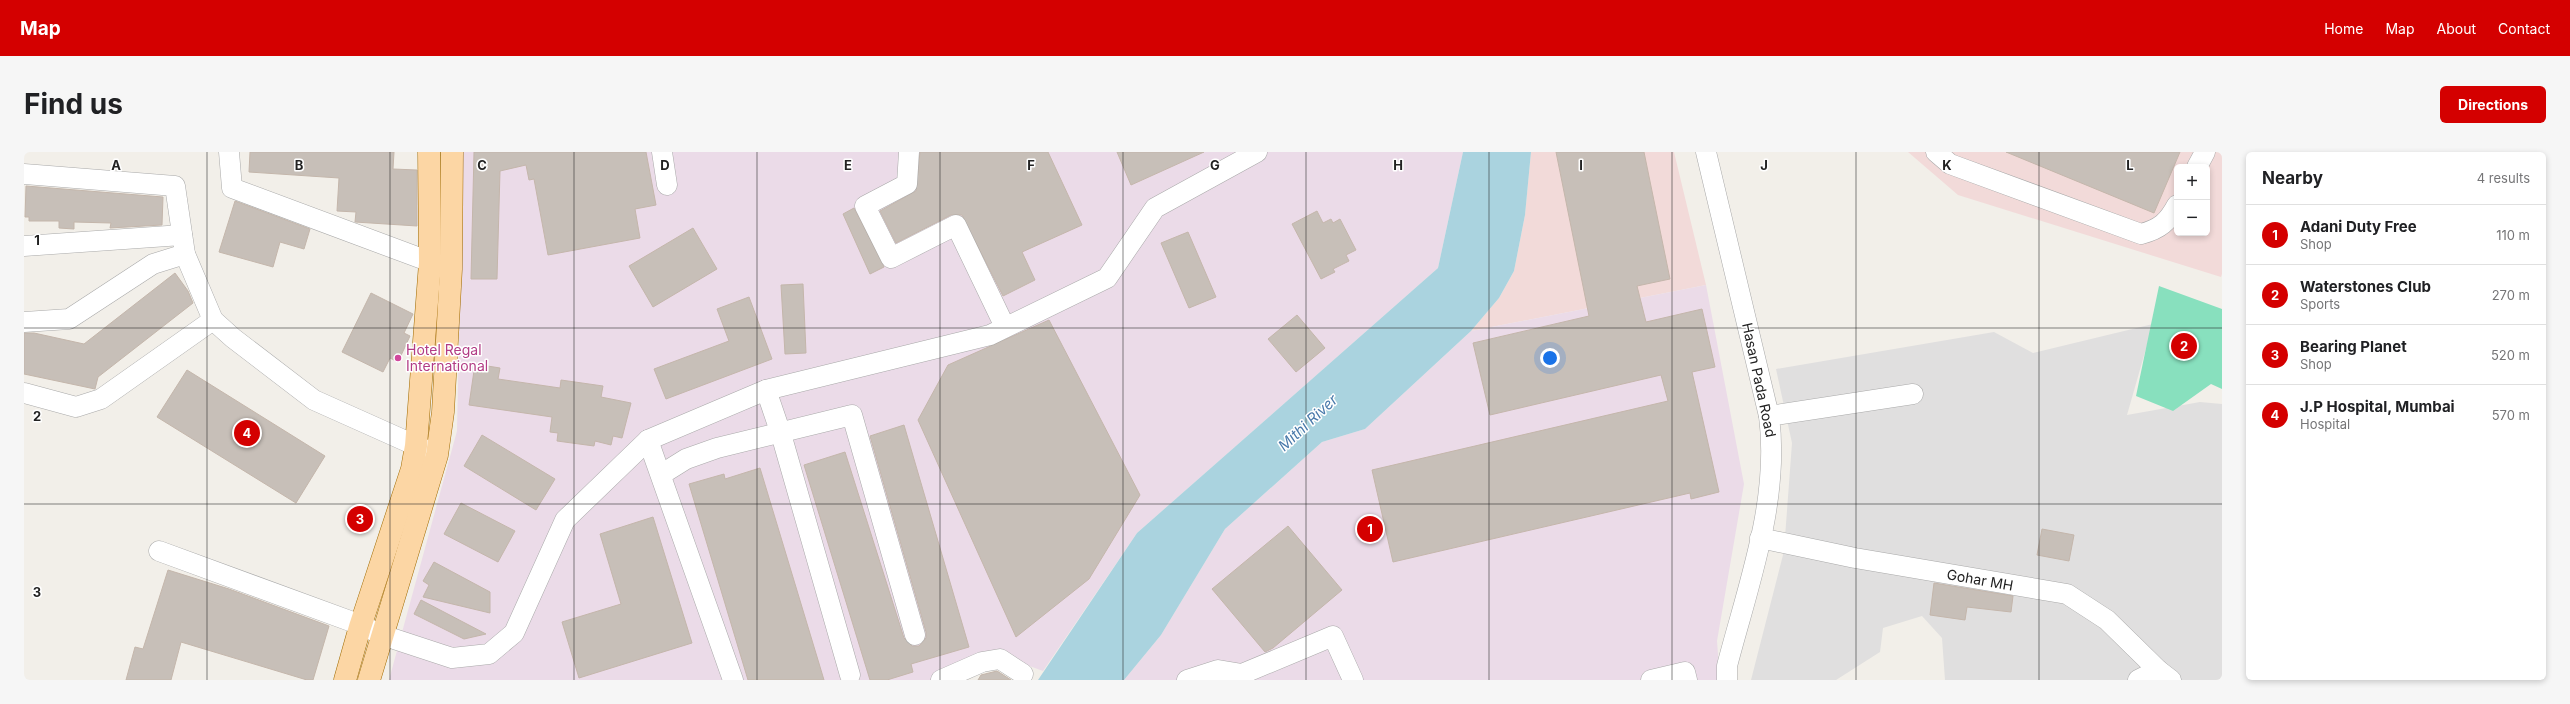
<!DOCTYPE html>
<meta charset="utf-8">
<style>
:root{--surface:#fff;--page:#f6f6f6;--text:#202124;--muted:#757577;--line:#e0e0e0;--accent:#d40000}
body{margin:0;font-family:Inter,sans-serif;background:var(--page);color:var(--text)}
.controls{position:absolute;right:12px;top:12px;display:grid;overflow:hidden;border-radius:6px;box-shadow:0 2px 6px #0003}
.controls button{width:36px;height:36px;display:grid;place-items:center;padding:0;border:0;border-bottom:1px solid var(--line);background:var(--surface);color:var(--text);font:20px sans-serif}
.you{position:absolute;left:1526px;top:206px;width:14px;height:14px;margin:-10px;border:3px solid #fff;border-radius:50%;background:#1a73e8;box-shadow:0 0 0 6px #1a73e833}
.badge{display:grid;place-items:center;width:26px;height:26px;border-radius:50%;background:var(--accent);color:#fff;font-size:13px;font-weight:700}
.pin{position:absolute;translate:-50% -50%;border:2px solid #fff;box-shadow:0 1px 4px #0006}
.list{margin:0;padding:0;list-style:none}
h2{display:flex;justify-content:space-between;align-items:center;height:52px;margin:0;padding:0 16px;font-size:17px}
h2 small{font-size:13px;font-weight:400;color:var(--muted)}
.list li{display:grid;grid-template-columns:26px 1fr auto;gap:12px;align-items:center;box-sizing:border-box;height:60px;padding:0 16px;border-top:1px solid var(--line)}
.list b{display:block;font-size:15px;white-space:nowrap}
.list p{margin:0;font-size:13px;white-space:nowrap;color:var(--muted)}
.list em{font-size:13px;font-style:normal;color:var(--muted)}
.map{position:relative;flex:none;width:2198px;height:528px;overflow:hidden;border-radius:6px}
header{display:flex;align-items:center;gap:24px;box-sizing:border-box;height:56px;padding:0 20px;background:var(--accent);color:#fff}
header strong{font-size:19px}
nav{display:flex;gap:22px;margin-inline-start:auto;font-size:14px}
.intro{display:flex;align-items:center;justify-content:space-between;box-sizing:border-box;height:96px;padding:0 24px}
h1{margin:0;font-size:28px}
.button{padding:10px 18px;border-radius:6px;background:var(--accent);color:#fff;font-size:14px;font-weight:700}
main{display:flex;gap:24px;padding:0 24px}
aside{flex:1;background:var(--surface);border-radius:6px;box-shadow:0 2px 6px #0003}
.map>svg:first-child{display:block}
</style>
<header>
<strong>Map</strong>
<nav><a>Home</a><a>Map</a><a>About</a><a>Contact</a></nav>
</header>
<div class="intro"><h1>Find us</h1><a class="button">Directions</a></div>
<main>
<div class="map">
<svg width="2198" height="528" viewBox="0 0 2198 528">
<rect width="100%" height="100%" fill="#f2efe9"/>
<polygon fill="#e0dfdf" points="2129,172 2103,263 2176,250 2198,252 2198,528 1921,528 1918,486 1898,464 1859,476 1856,500 1812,528 1727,528 1760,399 1768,291 1752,217 1970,180 2009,201"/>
<g fill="#f2dad9" fill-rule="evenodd">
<polygon points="1507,0 1650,0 1682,133 1447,179 1475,146 1490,119 1501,63"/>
<path d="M1884,0H2198V122L2197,125L1934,43ZM2153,15H2183V81H2153Z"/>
</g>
<g fill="#ebdbe8">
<polygon points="439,0 1439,0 1414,116 1113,381 1019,519 971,501 907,528 365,528 433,279"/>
<polygon points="1682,133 1720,332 1693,489 1696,528 1100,528 1137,483 1201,377 1298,290 1341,277 1447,179"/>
</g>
<polygon fill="#88e0be" points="2135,134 2198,157 2198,237 2187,232 2149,259 2112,244"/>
<polygon fill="#aad3df" points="1439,0 1507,0 1501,63 1490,119 1475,146 1447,179 1341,277 1298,290 1201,377 1137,483 1100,528 1014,528 1113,381 1414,116"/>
<g fill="#c7bfb8" stroke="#c4b6ab">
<polygon points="226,0 370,0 369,17 393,18 393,74 331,70 332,60 313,59 315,26 225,20"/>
<polygon points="450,0 622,0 632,53 611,57 616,86 524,103 510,27 505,28 502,13 476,19 473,127 447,127"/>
<polygon points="896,0 1024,0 1058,73 998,100 1011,128 979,144 938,63 927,63 872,91 856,59 892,39"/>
<polygon points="1093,0 1180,0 1107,33"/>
<polygon points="1532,0 1620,0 1646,127 1613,134 1622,170 1678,157 1691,215 1668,220 1695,340 1667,347 1666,341 1369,410 1348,318 1644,249 1637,223 1466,263 1449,191 1565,164"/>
<polygon points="1982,0 2156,0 2130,61"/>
<polygon points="2,34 139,45 138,73 86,76 87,71 50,70 50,77 35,76 35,69 5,69 5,65 1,65"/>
<polygon points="211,49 286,77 280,97 256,90 249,115 195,100"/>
<polygon points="830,56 860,115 846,122 819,62"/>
<polygon points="1293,59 1299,71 1307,67 1309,71 1316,67 1332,98 1322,103 1325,109 1309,117 1311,120 1297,127 1268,72"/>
<polygon points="669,76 693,117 629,155 605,114"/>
<polygon points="1164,80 1192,145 1165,156 1137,91"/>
<polygon points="151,121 164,139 169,151 74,225 71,237 0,222 0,181 10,181 60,192"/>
<polygon points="779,132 782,201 761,202 757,133"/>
<polygon points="347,141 389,162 380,181 386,184 374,210 366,206 359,220 318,200"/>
<polygon points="725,145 748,207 642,247 630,217 705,189 693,157"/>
<polygon points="1273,163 1301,196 1272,220 1244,187"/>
<polygon points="1025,168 1116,343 1065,427 992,485 894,268 924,213"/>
<polygon points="451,212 476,216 474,227 536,236 537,228 579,234 577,245 607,251 598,286 589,284 587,293 571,289 570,294 533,289 534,281 526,280 528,265 445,253"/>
<polygon points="163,218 301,304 272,351 133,265"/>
<polygon points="880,273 945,495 887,512 889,520 863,528 846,528 780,313 821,300 880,486 888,494 895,494 902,486 902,480 846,284"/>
<polygon points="458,283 531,327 512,358 440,314"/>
<polygon points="736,316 800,528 724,528 665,332 700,322 701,327"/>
<polygon points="437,351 491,379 474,410 420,382"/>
<polygon points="629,365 668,491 555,526 538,470 597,452 576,382"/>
<polygon points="1264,374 1318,438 1249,496 1241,500 1188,437"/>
<polygon points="2018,377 2050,383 2045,409 2013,403"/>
<polygon points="410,410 466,440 466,461 399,445 405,433 399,429"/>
<polygon points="144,418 205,437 305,474 289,528 283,528 157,490 147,528 102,528 111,495 119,497"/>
<polygon points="1910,431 1989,444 1987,460 1943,455 1941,468 1906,463"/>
<polygon points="397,448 462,482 440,487 390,462"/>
<polygon points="973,519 987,528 954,528 957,523"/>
</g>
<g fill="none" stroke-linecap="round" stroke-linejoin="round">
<defs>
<g id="minor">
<polyline points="205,0 208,36 420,115"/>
<polyline points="638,0 643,33"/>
<polyline points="885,0 883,32 841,54 867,106 932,73 981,175"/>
<path d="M1682,0L1745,264C1756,349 1724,433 1703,514V528"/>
<path d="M1912,0L1926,12L2117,82C2136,77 2144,70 2153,53"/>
<polyline points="2173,15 2181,0"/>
<polyline points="0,22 151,34 161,102 189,168 209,186 290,248 413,303"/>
<polyline points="0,94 158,83"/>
<polyline points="0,170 45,167 129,112 161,102"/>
<polyline points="742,238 757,282 826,523"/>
<polyline points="0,241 52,255 77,247 189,168"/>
<polyline points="1745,264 1889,242"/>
<polyline points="624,288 709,528"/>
<polyline points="638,322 662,307 693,296 828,263 891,483"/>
<polyline points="1736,386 1831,406 2043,442 2083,468 2134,518 2147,528"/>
<polyline points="135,399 337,473 358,483 428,506 465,502 490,481 541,368 624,288 742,238 966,183 1083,126 1131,56 1233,0"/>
<polyline points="917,528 958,510 976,507 999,522"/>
<polyline points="1163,528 1194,518 1218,522 1309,484 1329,528"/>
<polyline points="1627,528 1661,520 1663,528"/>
<polyline points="2114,528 2134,518"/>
</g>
<g id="major">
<polyline points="321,528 336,475 388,317 392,294 406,111 405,0"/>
<polyline points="345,528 413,303 419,260 427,117 428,0"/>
</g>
</defs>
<use href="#minor" stroke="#a9a9a9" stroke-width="21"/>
<use href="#major" stroke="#a06b00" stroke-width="23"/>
<use href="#minor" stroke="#fff" stroke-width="20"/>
<use href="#major" stroke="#fcd6a4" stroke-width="22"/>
</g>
<path fill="none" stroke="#222" stroke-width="1" stroke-opacity="0.55" d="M183,0V528M366,0V528M550,0V528M733,0V528M916,0V528M1099,0V528M1282,0V528M1465,0V528M1648,0V528M1832,0V528M2015,0V528M0,176H2198M0,352H2198"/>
<circle fill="#d1479c" stroke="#fff" stroke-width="1.5" cx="374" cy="206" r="4"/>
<g text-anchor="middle" stroke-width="3" stroke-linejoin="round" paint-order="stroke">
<g font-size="14" fill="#b23c85" stroke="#fff" text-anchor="start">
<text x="382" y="203">Hotel Regal<tspan x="382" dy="16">International</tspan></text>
</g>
<g font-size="14" fill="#222" stroke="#fff">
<text transform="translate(1735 228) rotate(78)" y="5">Hasan Pada Road</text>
<text transform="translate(1956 428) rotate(10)" y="5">Gohar MH</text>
</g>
<g font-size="15" font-style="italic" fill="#4a7aab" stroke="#fff">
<text transform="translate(1284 271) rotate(-43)" y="5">Mithi River</text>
</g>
</g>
<g font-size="13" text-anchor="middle" font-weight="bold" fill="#222" stroke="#fff" stroke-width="3" stroke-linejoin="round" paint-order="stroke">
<text x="92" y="18">A</text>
<text x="275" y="18">B</text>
<text x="458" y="18">C</text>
<text x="641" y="18">D</text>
<text x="824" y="18">E</text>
<text x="1007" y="18">F</text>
<text x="1191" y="18">G</text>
<text x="1374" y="18">H</text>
<text x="1557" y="18">I</text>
<text x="1740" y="18">J</text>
<text x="1923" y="18">K</text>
<text x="2106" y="18">L</text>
<text x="13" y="93">1</text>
<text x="13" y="269">2</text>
<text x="13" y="445">3</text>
</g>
</svg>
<div class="controls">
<button>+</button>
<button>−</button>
</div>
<div class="you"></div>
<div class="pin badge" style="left:1346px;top:377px">1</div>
<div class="pin badge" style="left:2160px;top:194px">2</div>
<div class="pin badge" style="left:336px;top:367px">3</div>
<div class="pin badge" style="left:223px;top:281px">4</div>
</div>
<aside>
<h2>Nearby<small>4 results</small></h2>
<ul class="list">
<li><span class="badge">1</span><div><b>Adani Duty Free</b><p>Shop</p></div><em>110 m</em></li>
<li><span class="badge">2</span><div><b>Waterstones Club</b><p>Sports</p></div><em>270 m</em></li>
<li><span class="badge">3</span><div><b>Bearing Planet</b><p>Shop</p></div><em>520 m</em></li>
<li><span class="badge">4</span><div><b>J.P Hospital, Mumbai</b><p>Hospital</p></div><em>570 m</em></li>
</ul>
</aside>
</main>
